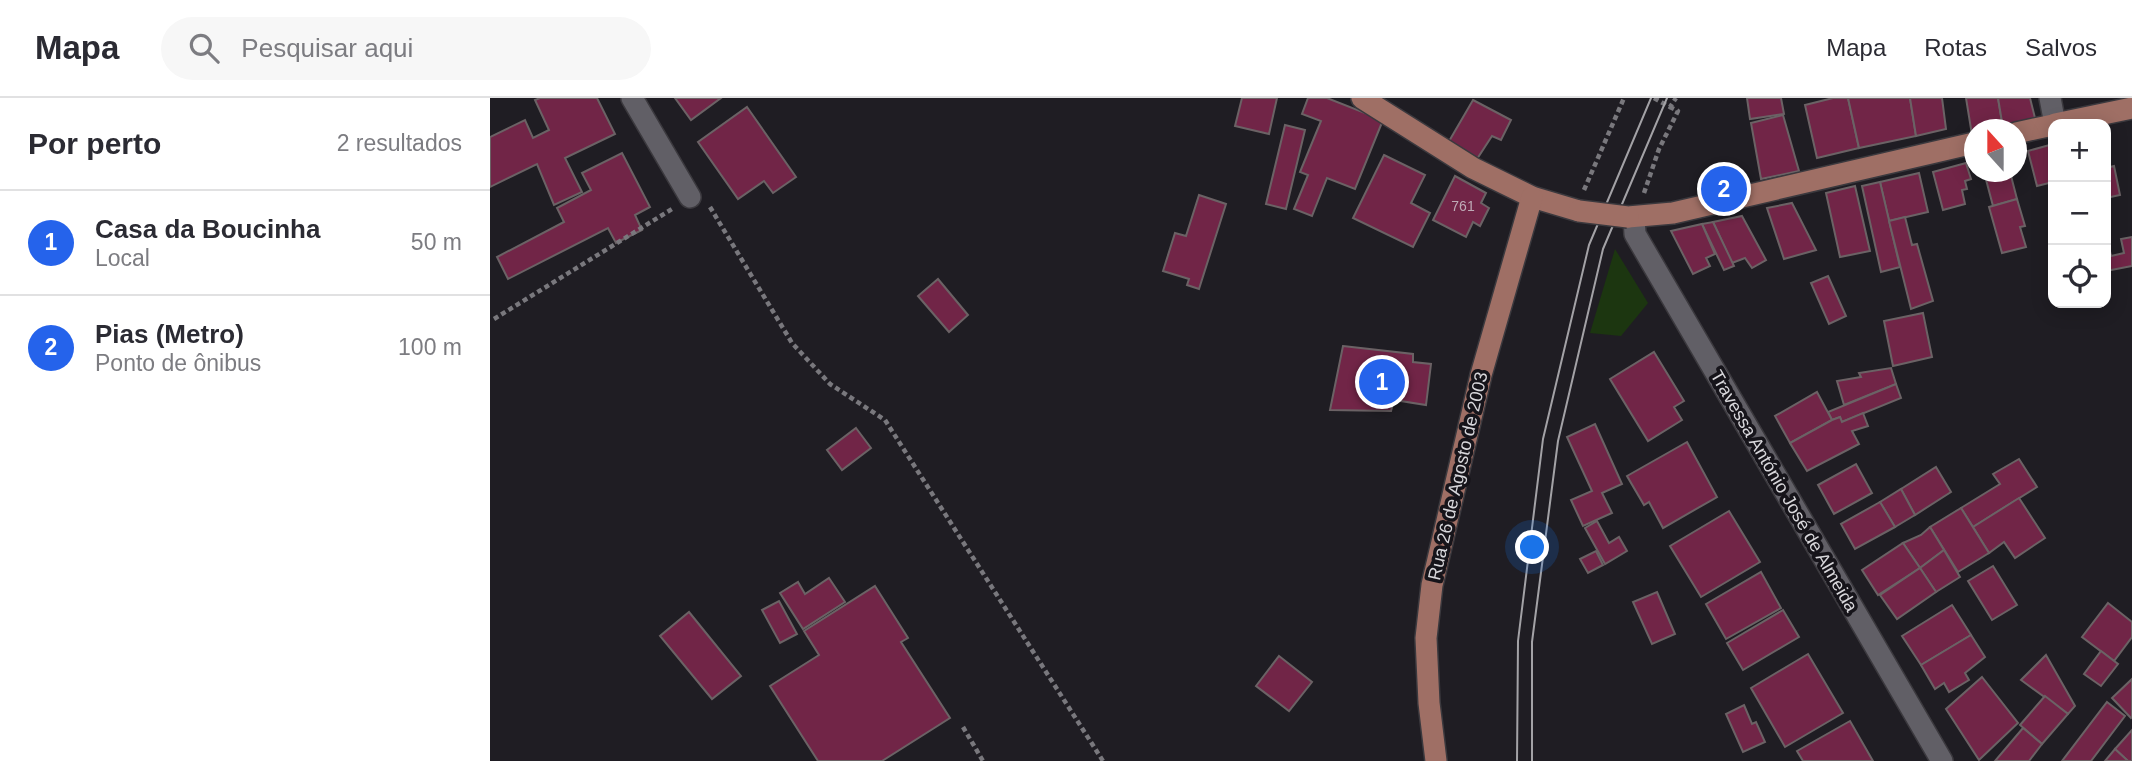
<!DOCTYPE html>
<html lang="pt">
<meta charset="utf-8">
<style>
:root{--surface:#fff;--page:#f7f7f7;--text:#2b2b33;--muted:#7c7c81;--line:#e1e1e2;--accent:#2563eb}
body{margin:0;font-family:Helvetica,sans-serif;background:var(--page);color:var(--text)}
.controls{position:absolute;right:21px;top:21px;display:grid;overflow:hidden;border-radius:14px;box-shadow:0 4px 18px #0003}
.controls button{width:63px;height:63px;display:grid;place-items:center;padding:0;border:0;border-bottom:2px solid var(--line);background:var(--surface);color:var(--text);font:35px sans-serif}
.compass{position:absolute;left:1474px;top:21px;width:63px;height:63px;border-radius:50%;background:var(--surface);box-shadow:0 4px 18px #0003;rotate:339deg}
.you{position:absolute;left:1043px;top:450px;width:24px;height:24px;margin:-18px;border:5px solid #fff;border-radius:50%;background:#1a73e8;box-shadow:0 0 0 10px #1a73e833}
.badge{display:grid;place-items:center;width:46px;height:46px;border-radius:50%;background:var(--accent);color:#fff;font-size:23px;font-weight:700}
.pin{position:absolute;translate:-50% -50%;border:4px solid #fff;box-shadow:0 2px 7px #0006}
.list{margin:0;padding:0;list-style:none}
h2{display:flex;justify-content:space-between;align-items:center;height:91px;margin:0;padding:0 28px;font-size:30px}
h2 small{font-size:23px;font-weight:400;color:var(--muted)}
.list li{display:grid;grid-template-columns:46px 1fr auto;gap:21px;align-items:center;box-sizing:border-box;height:105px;padding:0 28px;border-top:2px solid var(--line)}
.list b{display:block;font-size:26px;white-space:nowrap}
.list p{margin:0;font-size:23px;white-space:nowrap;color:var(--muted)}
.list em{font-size:23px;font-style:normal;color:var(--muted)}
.icon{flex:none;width:38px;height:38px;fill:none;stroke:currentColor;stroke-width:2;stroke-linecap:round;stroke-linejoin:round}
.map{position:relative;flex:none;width:1642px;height:663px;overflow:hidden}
header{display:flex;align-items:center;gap:42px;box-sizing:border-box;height:98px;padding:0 35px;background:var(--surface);border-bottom:2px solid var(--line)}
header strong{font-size:33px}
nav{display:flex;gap:38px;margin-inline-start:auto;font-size:24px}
.search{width:490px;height:63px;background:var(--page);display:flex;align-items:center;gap:18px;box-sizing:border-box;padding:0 24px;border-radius:38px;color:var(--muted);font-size:26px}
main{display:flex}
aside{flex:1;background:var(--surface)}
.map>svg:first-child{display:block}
</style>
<header>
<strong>Mapa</strong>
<div class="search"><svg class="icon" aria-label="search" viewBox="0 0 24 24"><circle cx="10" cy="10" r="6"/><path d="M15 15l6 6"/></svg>Pesquisar aqui</div>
<nav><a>Mapa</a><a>Rotas</a><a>Salvos</a></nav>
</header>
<main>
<aside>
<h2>Por perto<small>2 resultados</small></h2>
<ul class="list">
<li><span class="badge">1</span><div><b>Casa da Boucinha</b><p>Local</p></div><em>50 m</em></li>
<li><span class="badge">2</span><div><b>Pias (Metro)</b><p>Ponto de ônibus</p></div><em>100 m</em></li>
</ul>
</aside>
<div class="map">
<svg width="1642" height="663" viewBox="0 0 1642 663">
<rect width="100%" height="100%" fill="#1f1d23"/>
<polygon fill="#1c3610" points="1125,151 1158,205 1131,238 1100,235"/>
<g fill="#712547" stroke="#6b6265" stroke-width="2">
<polygon points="50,0 107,0 125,36 75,60 92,94 64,107 47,66 0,89 0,39 35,22 43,40 59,32 45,2"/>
<polygon points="185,0 231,0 201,22"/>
<polygon points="752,0 787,0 779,36 745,28"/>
<polygon points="818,0 837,0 893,22 865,91 837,80 822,118 804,111 818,77 810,74 831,23 812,16"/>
<polygon points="1257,0 1291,0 1294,16 1260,21"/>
<polygon points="1343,0 1358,0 1369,50 1327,60 1315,7"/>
<polygon points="1358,0 1420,0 1426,38 1369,50"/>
<polygon points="1420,0 1452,0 1456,31 1426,38"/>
<polygon points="1476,0 1508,0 1513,30 1484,32 1484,36 1482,37"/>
<polygon points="1508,0 1540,0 1546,24 1513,30"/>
<polygon points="983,2 1021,22 1011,42 1002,38 985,64 958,45"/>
<polygon points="257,9 306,79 283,95 274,83 248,101 208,44"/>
<polygon points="1293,17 1309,73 1271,81 1261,25"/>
<polygon points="795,27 815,32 796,111 776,106"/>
<polygon points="1563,46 1563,84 1547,88 1538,53"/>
<polygon points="1616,52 1620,69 1624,68 1630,97 1616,100"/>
<polygon points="132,55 160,109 145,117 152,132 126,145 118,130 18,181 7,159 74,124 67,110 101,92 92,75"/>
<polygon points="894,57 935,77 921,105 940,115 923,149 863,120"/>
<polygon points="1476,65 1481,81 1475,83 1477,91 1472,92 1475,106 1453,112 1443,74"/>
<polygon points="1494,74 1520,74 1527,101 1503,108"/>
<polygon points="1429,75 1438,114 1399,123 1390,84"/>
<polygon points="965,78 996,95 991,105 999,110 990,128 983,124 976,139 943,122"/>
<polygon points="1390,84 1410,169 1391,174 1372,88"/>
<polygon points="1365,88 1380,153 1350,159 1336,95"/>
<polygon points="709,97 736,106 709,191 697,187 699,181 673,173 685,135 696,138"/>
<polygon points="1527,101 1535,128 1530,129 1536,149 1512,155 1499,109"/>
<polygon points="1302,105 1326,152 1294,161 1277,110"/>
<polygon points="1252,118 1276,162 1262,170 1255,160 1242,165 1223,124"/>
<polygon points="1415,119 1422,147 1427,146 1443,203 1421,211 1399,123"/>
<polygon points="1223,124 1244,168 1234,172 1212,126"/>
<polygon points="1212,126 1225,156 1216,160 1220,168 1203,176 1181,133"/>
<polygon points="1616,135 1621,158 1634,155 1631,141 1642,139 1642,168 1616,173"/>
<polygon points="1338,178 1356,218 1339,226 1321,185"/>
<polygon points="448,181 478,217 459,234 428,198"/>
<polygon points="1433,215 1442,259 1403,268 1394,223"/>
<polygon points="853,248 923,256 923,264 941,266 936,307 904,302 901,313 840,312"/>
<polygon points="1164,254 1194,303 1184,309 1192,322 1158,343 1120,281"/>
<polygon points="1401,270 1406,286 1354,307 1347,283 1371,279 1369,275"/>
<polygon points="1406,286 1411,300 1352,324 1350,319 1342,322 1338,314"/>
<polygon points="1327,294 1342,322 1300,345 1285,318"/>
<polygon points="1373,315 1378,328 1362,333 1369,346 1317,373 1300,345 1342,322 1350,319 1352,324"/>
<polygon points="1105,326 1132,386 1112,395 1122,415 1093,428 1081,402 1102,393 1077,339"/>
<polygon points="366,330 381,350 352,372 337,352"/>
<polygon points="1197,344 1227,399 1173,430 1159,404 1154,407 1137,378"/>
<polygon points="1529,361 1547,389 1483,429 1471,410 1510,386 1503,376"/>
<polygon points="1366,366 1382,395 1344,416 1328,387"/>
<polygon points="1446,369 1461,394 1425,417 1411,391"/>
<polygon points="1411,391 1425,417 1405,429 1390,404"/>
<polygon points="1529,400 1555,440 1525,460 1514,444 1499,455 1483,429"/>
<polygon points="1390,404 1405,429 1365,451 1351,426"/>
<polygon points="1471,410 1499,455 1468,474 1440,429"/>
<polygon points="1239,413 1270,464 1211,499 1180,448"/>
<polygon points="1107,423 1119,445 1129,439 1137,453 1115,466 1095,430"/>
<polygon points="1440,429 1454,452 1430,470 1413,445 1431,437"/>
<polygon points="1413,445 1430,470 1388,497 1372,472"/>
<polygon points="1454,452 1470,479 1446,494 1430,470"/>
<polygon points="1106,453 1113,467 1098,475 1090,461"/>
<polygon points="1503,468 1527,507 1502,522 1478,483"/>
<polygon points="1430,470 1446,494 1407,521 1390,497"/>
<polygon points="1271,474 1291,510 1236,541 1216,506"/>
<polygon points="339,480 355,504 313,531 290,495 308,484 315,496"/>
<polygon points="385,488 418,540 411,544 460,620 392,663 328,663 280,588 329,557 314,533"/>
<polygon points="1167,494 1185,536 1162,546 1143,504"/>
<polygon points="289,503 307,536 290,545 272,512"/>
<polygon points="1618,505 1642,524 1642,539 1624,563 1592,539"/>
<polygon points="1462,507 1481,537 1431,567 1412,538"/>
<polygon points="1293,512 1309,539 1253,572 1237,545"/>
<polygon points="199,514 251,578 222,601 170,538"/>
<polygon points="1481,537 1495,559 1475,575 1479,582 1459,594 1454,585 1445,591 1431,567"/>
<polygon points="1611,553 1628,566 1611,588 1594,576"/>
<polygon points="1318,556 1353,615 1295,649 1261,590"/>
<polygon points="1556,557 1585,608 1578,616 1531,582"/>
<polygon points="789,558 822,584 799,613 766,588"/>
<polygon points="1492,579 1528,625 1489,662 1456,611"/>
<polygon points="1642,581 1642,619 1641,620 1622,600"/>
<polygon points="1555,598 1578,616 1552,646 1530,627"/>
<polygon points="1617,604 1635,618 1601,663 1572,663"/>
<polygon points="1254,607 1262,626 1266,624 1275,644 1253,654 1236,616"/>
<polygon points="1360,623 1383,663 1313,663 1307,653"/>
<polygon points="1533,630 1552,646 1539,663 1505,663"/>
<polygon points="1642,632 1642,663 1638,663 1625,651"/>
<polygon points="1625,651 1638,663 1615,663"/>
</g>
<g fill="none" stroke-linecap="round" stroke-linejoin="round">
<defs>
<g id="minor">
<polyline points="142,0 200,99"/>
<polyline points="1560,0 1565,26"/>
<polyline points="1144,120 1145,136 1452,663"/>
</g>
<g id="major">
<polyline points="872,0 983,70 1042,99 1089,113"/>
<polyline points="1565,26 1642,10"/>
<polyline points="1526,35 1563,27"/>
<polyline points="1138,119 1183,115 1484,45"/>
<polyline points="946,663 939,605 936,540 942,487 991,277 1042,99"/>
</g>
</defs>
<use href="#minor" stroke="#3b393e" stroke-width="24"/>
<use href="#major" stroke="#3b393e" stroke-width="24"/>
<g stroke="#79787d" stroke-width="4.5" stroke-dasharray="5 3.5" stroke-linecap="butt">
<polyline points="1164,0 1180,9 1186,0"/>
<polyline points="1094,92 1134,0"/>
<polyline points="1154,95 1169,51 1188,13 1180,9"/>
<polyline points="220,109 302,245 340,286 395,322 613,663"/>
<polyline points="4,221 182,111"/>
<polyline points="473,629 493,663"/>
</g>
<use href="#minor" stroke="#615f66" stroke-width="21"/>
<use href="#major" stroke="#9f6f65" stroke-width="21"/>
<g stroke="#a3a2a6" stroke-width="2">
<polyline points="1027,663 1028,543 1053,341 1099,147 1161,0"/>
<polyline points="1042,663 1042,544 1068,343 1113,151 1177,0"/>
</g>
<defs>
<polyline id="major-bridge" points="1089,113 1138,119"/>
</defs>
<use href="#major-bridge" stroke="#3b393e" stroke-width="24" stroke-linecap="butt"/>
<use href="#major-bridge" stroke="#9f6f65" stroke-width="21"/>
</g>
<g text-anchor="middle" stroke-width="7" stroke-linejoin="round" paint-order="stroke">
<g font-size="14" fill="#beaab6">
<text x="973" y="113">761</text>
</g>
<g font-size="18" fill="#d8d7db" stroke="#16141a">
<text transform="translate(968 378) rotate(-77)" y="6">Rua 26 de Agosto de 2003</text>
<text transform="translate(1294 393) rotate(60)" y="6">Travessa António José de Almeida</text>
</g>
</g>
</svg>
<div class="controls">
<button>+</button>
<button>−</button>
<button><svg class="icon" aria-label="locate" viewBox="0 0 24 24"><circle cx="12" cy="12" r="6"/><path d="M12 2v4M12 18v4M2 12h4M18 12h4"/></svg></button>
</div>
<svg class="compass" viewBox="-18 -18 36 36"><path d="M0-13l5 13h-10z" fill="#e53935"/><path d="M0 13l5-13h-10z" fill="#7c7c81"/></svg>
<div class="you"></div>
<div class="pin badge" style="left:892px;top:284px">1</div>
<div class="pin badge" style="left:1234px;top:91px">2</div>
</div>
</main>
